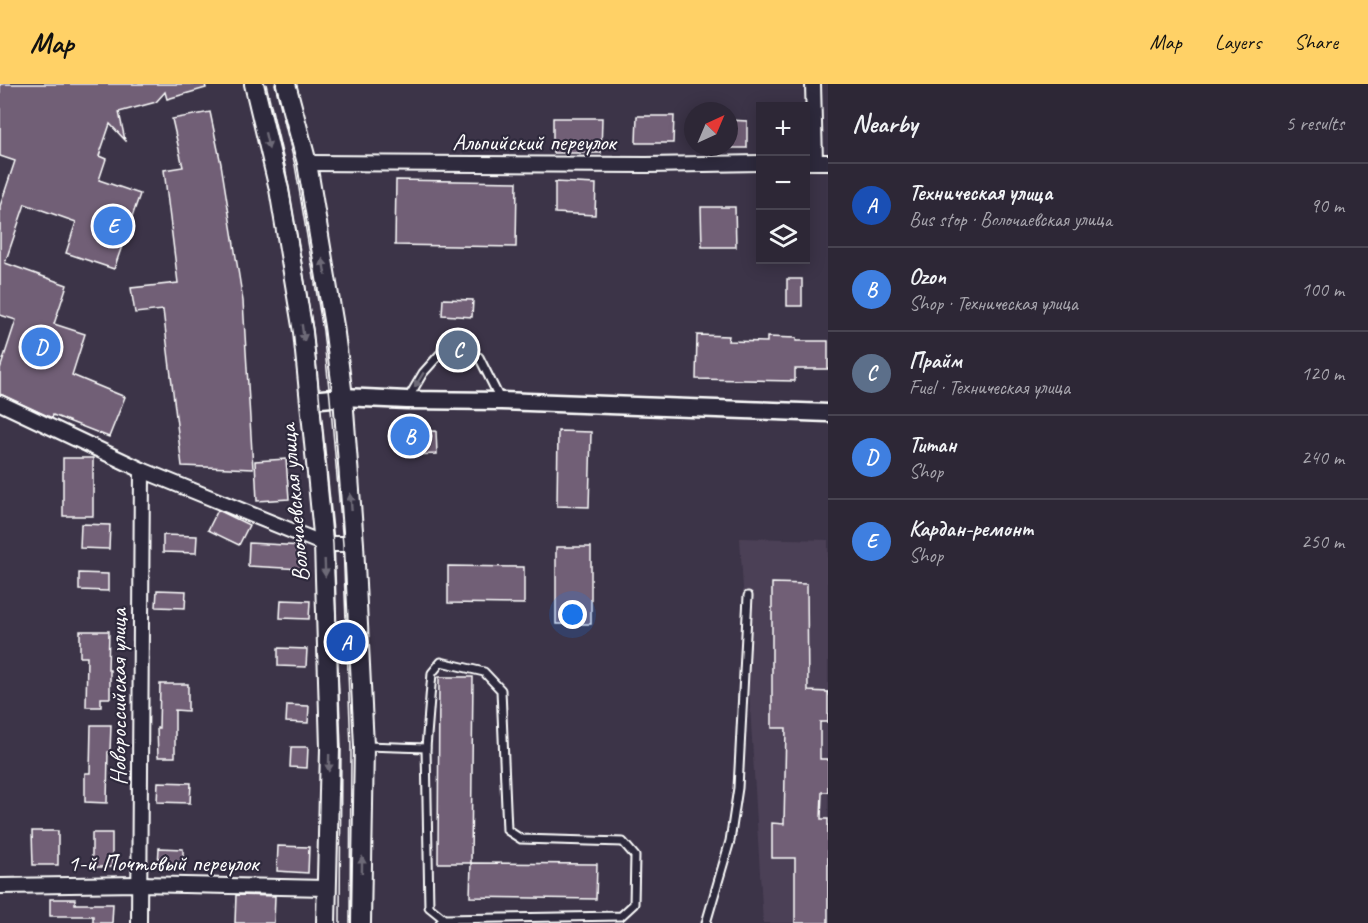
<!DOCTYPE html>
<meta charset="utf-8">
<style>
:root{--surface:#2d2736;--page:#352f3e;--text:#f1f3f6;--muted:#a7a5ad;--line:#484451;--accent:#ffd166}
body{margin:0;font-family:Caveat,sans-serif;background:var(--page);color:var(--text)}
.controls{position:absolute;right:18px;top:18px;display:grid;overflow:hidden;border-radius:0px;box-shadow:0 3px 15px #0003}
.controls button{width:54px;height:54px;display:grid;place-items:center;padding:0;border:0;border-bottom:2px solid var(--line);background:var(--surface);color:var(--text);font:30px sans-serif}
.compass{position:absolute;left:684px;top:18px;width:54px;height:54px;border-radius:50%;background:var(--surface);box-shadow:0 3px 15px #0003;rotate:44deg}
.you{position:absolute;left:573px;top:531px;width:21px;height:21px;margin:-15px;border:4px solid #fff;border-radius:50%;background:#1a73e8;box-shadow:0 0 0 9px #1a73e833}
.badge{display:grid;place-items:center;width:39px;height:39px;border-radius:50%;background:var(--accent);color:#fff;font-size:20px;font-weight:700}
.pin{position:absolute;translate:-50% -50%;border:3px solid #fff;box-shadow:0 2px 6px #0006}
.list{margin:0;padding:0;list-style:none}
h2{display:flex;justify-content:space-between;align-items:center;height:78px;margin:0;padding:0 24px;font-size:26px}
h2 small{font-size:20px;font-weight:400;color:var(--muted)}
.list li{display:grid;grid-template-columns:39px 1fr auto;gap:18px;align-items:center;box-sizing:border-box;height:84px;padding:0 24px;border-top:2px solid var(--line)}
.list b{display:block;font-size:22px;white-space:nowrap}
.list p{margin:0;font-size:20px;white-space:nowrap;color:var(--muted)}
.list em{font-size:20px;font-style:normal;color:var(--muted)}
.icon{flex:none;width:33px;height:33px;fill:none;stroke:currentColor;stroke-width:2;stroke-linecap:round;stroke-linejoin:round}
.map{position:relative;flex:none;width:828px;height:839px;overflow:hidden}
header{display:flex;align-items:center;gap:36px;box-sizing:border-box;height:84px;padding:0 30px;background:var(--accent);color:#111}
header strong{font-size:28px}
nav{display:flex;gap:33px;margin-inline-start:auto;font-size:21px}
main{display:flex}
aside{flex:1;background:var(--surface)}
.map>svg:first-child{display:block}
</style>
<header>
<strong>Map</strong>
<nav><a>Map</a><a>Layers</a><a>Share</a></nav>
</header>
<main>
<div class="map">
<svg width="828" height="839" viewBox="0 0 828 839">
<rect width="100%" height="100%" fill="#3c3448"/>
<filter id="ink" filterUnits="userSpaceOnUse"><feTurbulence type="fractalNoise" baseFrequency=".0167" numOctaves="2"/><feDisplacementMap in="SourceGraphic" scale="12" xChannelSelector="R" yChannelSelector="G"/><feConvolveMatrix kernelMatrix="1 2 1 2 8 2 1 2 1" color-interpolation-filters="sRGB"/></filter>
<g filter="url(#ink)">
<polygon fill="#4c4156" points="740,454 828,456 828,839 763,839"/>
<g fill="#715e76" stroke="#fff" stroke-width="1.5">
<polygon points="0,0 205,0 206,4 167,15 165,8 156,18 119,28 125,56 110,40 99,72 106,75 99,96 140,110 114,185 66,169 76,138 25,120 5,179 67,201 54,240 85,250 72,291 125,313 109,353 53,331 52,334 0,310 0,285 16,236 0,231 0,122 15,77 0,72"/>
<polygon points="210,28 221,80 243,217 253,385 182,382 163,226 135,229 131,204 178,199 164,86 183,83 172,35"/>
<polygon points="637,32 674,32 673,59 636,59"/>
<polygon points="553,34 602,34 601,69 553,69"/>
<polygon points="729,36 747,37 747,64 729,64"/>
<polygon points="396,96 517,98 516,163 395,161"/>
<polygon points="555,98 596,100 595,131 555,129"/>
<polygon points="701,123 735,123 736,163 702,163"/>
<rect x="787" y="195" width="15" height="27"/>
<polygon points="443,215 473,216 472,233 442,231"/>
<polygon points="697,251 729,252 728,257 767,258 767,253 796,254 796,257 828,257 828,285 795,285 795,297 696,295"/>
<polygon points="436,347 437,370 408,371 407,348"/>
<polygon points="558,347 591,348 589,423 557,422"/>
<rect x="63" y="374" width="30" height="58"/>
<polygon points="286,375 289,415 257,417 255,377"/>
<polygon points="218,426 249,441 239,461 208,446"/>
<polygon points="81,440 110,441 109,465 80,464"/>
<polygon points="163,451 197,452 196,469 163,468"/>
<polygon points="249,459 303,462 302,485 248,482"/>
<rect x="556" y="463" width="35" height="77"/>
<polygon points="448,482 524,483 524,520 448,519"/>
<polygon points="79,489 108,490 108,507 79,506"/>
<polygon points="772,499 807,500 808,607 828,608 828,638 820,638 820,675 828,675 828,708 822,708 821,735 828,735 828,839 795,839 795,774 772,774 772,739 784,740 786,644 772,644"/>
<polygon points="157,506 186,507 185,524 156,523"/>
<polygon points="281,516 310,517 309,535 280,534"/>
<polygon points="80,547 109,547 108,586 110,586 110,614 101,614 101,623 86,623 87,573 80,573"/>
<polygon points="278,564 307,565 306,583 278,582"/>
<polygon points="439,593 473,593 471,779 438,779"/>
<polygon points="160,600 188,600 188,627 175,626 175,673 158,673 157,644 159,644"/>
<polygon points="287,621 309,622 308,639 286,638"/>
<polygon points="91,641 111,641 110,668 108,668 107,719 85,718 85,689 90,689"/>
<polygon points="291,663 308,663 307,684 290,683"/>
<polygon points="158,698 191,699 190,719 157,718"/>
<polygon points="32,747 58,747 58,781 33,781"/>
<rect x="92" y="749" width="20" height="34"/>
<polygon points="278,762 309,763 308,789 277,787"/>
<polygon points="159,764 183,765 183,782 158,781"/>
<polygon points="471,779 597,780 596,815 470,813"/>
<polygon points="236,811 275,812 274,839 235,839"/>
<polygon points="50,815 75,815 75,820 113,820 112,839 93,839 93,832 50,832"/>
</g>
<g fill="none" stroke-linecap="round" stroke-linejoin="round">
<defs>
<g id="service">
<polyline points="409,313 423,289 440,270 479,273 501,317"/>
<polyline points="366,662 426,664"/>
<polyline points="440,839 444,835 621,832 634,820 635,772 623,758 521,755 507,746 501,606 484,588 441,578 432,589 426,664 429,823 444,835"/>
<polyline points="706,839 730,757 738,704 748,512"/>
</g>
<g id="minor">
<polyline points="813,0 815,78"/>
<polyline points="806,78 828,78"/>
<polyline points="307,79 647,81 760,79"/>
<polyline points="0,319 142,386 324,460 354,460"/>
<polyline points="0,802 139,800 326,804"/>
<polyline points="139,839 142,386"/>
</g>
<polyline id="tertiary" points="310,316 343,313 407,316 501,317 828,329"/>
<g id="secondary">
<polyline points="254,0 279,105 303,248 324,460 330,664 326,839"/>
<polyline points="286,0 307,79 334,242 343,313 354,460 364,662 361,839"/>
</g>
</defs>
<use href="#service" stroke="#fff" stroke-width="11"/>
<use href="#minor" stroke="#fff" stroke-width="18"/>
<use href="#tertiary" stroke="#fff" stroke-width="21"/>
<use href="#secondary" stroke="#fff" stroke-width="22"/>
<use href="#service" stroke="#2f2a3d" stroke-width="7"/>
<use href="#minor" stroke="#2f2a3d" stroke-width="14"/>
<use href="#tertiary" stroke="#2f2a3d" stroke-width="16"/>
<use href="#secondary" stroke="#2f2a3d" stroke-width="18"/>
<g stroke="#fff" stroke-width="1.5">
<polyline points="266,0 285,82 313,246 333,460 341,663 340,839"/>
<polyline points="275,0 295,81 323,247 330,314 343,460 351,664 350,839"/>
</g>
</g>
<defs><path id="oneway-solid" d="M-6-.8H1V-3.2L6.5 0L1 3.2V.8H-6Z" transform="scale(1.5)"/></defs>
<g fill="#6d6a77">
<use href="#oneway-solid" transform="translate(267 57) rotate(77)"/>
<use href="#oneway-solid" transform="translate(324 183) rotate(-100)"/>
<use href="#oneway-solid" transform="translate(303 249) rotate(82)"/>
<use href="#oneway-solid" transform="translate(419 296) rotate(122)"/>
<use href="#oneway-solid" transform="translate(351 418) rotate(-94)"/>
<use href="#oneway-solid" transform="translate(325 484) rotate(88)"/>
<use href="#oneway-solid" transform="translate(329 679) rotate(91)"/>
<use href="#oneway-solid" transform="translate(362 781) rotate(-89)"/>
</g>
</g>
<g text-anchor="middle" stroke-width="4.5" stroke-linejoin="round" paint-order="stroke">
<g font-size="24" fill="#fff" stroke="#2f2a3d">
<text x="534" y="66">Альпийский переулок</text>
<text transform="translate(294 419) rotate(-95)" y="8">Волочаевская улица</text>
<text transform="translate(118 613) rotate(-90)" y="8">Новороссийская улица</text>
<text x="163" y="787">1-й Почтовый переулок</text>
</g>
</g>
</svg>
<div class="controls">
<button>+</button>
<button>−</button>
<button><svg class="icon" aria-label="layers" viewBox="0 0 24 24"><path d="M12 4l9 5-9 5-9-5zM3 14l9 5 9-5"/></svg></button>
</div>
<svg class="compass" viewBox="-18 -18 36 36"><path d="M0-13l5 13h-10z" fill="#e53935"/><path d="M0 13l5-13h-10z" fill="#a7a5ad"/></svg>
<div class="you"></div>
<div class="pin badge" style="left:346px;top:558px;background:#1a4fb4">A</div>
<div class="pin badge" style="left:410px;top:352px;background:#3f7fe0">B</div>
<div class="pin badge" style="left:458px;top:266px;background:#5c6f8a">C</div>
<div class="pin badge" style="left:41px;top:263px;background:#3f7fe0">D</div>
<div class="pin badge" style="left:113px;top:142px;background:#3f7fe0">E</div>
</div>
<aside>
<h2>Nearby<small>5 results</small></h2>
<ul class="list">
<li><span class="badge" style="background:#1a4fb4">A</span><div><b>Техническая улица</b><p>Bus stop · Волочаевская улица</p></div><em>90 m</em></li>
<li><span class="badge" style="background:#3f7fe0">B</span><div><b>Ozon</b><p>Shop · Техническая улица</p></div><em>100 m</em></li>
<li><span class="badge" style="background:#5c6f8a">C</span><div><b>Прайм</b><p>Fuel · Техническая улица</p></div><em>120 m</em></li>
<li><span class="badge" style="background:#3f7fe0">D</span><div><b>Титан</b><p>Shop</p></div><em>240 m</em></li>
<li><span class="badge" style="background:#3f7fe0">E</span><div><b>Кардан-ремонт</b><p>Shop</p></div><em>250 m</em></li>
</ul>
</aside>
</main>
